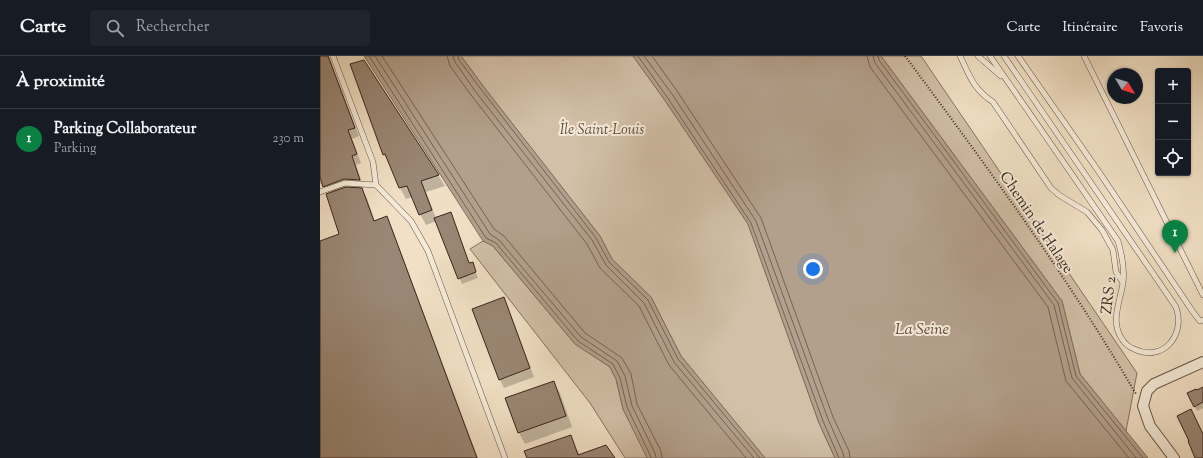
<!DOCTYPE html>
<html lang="fr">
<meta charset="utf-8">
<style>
:root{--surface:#171b24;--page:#20242c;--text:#f1f3f6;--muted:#9ea1a6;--line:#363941;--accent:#0b8043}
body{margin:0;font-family:"Sorts Mill Goudy",serif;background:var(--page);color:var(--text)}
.controls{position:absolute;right:12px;top:12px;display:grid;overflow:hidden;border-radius:4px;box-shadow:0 1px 3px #0004}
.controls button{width:36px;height:36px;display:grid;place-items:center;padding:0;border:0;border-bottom:1px solid var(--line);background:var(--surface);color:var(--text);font:20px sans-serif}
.compass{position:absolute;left:787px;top:12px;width:36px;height:36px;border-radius:50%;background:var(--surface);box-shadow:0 1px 3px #0004;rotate:128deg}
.you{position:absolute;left:493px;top:213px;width:14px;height:14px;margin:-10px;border:3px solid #fff;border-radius:50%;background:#1a73e8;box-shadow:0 0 0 6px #1a73e833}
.badge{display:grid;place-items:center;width:26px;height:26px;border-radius:50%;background:var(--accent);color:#fff;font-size:13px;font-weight:700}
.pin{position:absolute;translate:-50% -33px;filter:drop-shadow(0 1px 2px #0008)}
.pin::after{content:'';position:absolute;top:21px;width:14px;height:12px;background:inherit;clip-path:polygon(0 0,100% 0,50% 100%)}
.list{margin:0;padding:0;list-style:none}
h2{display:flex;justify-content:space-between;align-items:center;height:52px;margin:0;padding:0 16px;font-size:17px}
h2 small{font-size:13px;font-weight:400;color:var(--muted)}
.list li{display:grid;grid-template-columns:26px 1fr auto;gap:12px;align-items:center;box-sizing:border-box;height:60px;padding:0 16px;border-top:1px solid var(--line)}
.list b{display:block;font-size:15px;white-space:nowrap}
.list p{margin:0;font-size:13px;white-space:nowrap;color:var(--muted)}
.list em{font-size:13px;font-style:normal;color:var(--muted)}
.icon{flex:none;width:22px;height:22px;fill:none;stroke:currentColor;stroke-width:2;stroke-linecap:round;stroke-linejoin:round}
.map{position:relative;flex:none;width:883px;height:402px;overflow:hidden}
header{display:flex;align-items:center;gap:24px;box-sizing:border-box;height:56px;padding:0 20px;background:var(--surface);border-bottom:1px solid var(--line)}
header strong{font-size:19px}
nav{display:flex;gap:22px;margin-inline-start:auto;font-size:14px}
.search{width:280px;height:36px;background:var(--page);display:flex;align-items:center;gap:10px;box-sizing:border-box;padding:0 14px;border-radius:4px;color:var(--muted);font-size:15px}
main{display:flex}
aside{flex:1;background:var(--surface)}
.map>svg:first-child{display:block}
</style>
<header>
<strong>Carte</strong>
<div class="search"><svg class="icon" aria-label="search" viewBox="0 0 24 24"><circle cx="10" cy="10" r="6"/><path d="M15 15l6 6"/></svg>Rechercher</div>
<nav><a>Carte</a><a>Itinéraire</a><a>Favoris</a></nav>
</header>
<main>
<aside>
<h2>À proximité<small></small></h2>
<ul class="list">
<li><span class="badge">1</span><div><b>Parking Collaborateur</b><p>Parking</p></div><em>230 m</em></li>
</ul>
</aside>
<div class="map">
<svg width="883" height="402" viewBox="0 0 883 402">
<rect width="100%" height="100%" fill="#f1e0c5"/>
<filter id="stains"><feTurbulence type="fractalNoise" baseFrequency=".005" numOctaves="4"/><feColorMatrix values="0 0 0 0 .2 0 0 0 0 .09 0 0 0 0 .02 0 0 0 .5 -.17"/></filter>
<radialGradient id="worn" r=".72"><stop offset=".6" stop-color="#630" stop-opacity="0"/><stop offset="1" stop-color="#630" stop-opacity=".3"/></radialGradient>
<g fill="#d2c0a8" stroke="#867262">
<polygon points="141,0 313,0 344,43 428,168 499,367 515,402 445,402 361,300 331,241 292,203 280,180 163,30"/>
<polygon points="561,0 601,0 817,317 806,375 760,318 742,245"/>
<polygon points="163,185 172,189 255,288 290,311 296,323 303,353 328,402 305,402 270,347 150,193"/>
</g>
<g fill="#b3a08c" stroke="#836f5f">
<polygon points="44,0 141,0 163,30 280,180 292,203 331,241 361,300 445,402 327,402 303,353 296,323 290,311 255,288 173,190 163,185"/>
<polygon points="313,0 561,0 742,245 760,318 828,402 515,402 499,367 428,168 344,43"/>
</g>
<g fill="#0003">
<polygon points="0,0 9,0 39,80 32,83 41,107 36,109 44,132 41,132 47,142 55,166 67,162 71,170 158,402 0,402 0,186 21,179 9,138 3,127 0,128"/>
<polygon points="31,9 118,119 125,130 106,136 116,162 130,157 150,208 152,207 158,222 142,228 117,165 106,169 100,158 93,141 86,143 80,132 71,109 64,99"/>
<polygon points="184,243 188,251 214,321 184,332 180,324"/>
<polygon points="233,326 240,337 252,371 205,388 199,377 187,343"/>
<polygon points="883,331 883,352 877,355 868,338"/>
<polygon points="250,380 260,399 294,402 208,402"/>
</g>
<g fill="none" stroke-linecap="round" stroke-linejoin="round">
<g stroke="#776254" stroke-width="1">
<polyline points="49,0 166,182 176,187 258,285 293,308 300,322 307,351 330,399 331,402"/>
<polyline points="55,0 170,178 179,184 261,281 297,305 305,320 312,350 335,397 336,402"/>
<polyline points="62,0 174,173 184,180 265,277 302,302 311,318 317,348 341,395 342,402"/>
<polyline points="127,0 130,10 151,39 267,188 280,212 319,250 349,309 426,402"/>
<polyline points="133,0 135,6 155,35 272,184 286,209 324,247 354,306 434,402"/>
<polyline points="138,0 139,4 160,32 276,182 289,206 328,244 358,303 440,402"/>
<polyline points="318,0 347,41 431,167 503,365 519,402"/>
<polyline points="324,0 352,38 436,165 508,363 523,397 524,402"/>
<polyline points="332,0 357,35 441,162 513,361 529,395 530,402"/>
<polyline points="547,0 550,11 728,251 746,325 809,402"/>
<polyline points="553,0 555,7 734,249 752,322 816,402"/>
<polyline points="558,0 559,4 738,247 756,320 823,402"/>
</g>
</g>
<g fill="#9a8674" stroke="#3b251c">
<polygon points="0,0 8,0 35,72 28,74 37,98 32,100 40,124 24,123 3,131 0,121"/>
<polygon points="44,4 119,119 101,125 112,154 99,159 87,130 79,132 65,98 63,99 30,8"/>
<polygon points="26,131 42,132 54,165 67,160 157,402 0,402 0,185 19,178 6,138"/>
<polygon points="131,156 149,207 153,206 156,216 138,223 114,162"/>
<polygon points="184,241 210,312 179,324 152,253"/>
<polygon points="234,325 246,360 198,377 185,342"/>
<polygon points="883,331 883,346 874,351 867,337 876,333 877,334"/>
<polygon points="871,353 883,378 883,402 875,402 868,385 869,385 857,360"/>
<polygon points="251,379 258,399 286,389 295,402 207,402 204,395"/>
</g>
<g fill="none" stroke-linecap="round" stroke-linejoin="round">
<defs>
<g id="lane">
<polyline points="13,0 53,106 56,129"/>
<path d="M640,0C650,20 653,33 673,46L731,132L739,139L767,156L782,174L793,194L796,216L802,225"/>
<polyline points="658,0 681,20"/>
<path d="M670,0L798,185C802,199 805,212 803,227C800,246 790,266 802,283C805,288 809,291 814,293C843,307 866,279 856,251L684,0"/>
<polyline points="698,0 779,116 873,256 880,265 883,264"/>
<polyline points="764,0 883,239"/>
<polyline points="0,136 25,127 56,129 91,165 108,195 185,402"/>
</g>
<polyline id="street" points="854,402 830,370 823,350 827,335 834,328 883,306"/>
</defs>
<use href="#lane" stroke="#685446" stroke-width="6"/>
<use href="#street" stroke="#685446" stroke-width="12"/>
<path stroke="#3b251c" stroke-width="2" stroke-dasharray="1 2" stroke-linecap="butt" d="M585,0C666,109 747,220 816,338"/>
<use href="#lane" stroke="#f6ebd9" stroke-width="5"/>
<use href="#street" stroke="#f6ebd9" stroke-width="10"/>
</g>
<g text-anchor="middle" stroke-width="4" stroke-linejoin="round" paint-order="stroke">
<g font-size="15" font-style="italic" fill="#614c3f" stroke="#f6ebd9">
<text x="282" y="78">Île Saint-Louis</text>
</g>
<g font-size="15" fill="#3b251c" stroke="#f6ebd9">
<text transform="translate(717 166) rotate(56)" y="5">Chemin de Halage</text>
<text transform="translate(788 239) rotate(-83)" y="5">ZRS 2</text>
</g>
<g font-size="16" font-style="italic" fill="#5f4a3e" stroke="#f6ebd9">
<text x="602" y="278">La Seine</text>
</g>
</g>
<rect width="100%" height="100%" filter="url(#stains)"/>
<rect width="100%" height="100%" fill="url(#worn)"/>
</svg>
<div class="controls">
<button>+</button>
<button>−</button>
<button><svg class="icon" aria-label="locate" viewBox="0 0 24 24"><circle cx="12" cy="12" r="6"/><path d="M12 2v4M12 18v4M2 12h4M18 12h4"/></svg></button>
</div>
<svg class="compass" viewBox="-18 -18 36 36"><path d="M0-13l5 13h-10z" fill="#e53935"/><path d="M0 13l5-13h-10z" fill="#9ea1a6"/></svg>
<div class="you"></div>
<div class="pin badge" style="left:855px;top:197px">1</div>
</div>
</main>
